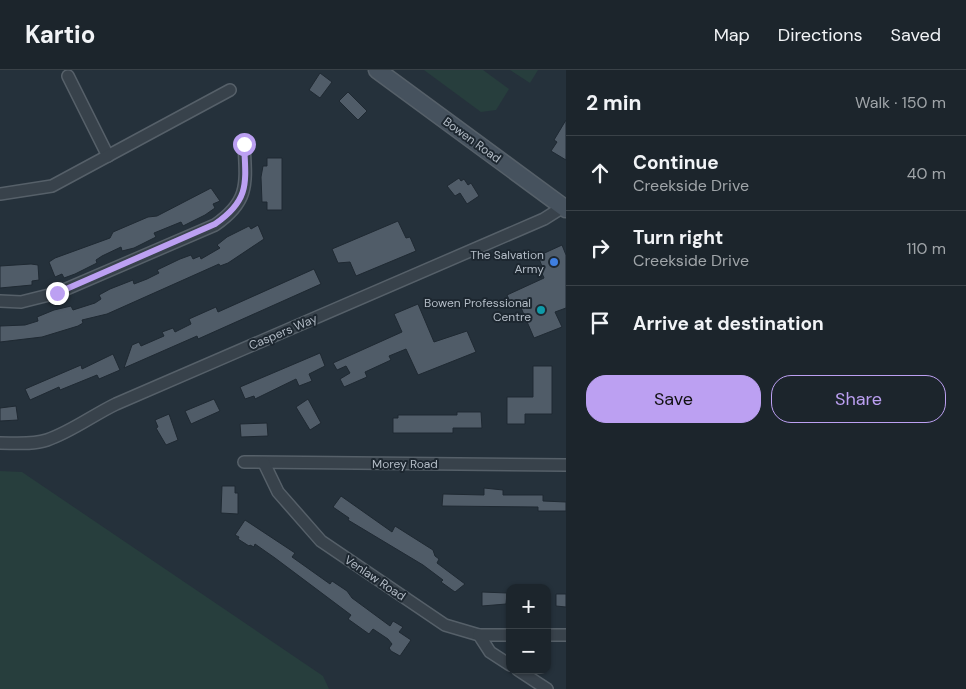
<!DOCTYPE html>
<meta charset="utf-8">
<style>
:root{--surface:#1c252c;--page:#293138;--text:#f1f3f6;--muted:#a0a5a9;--line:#3a4248;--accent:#bca0f2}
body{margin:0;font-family:"DM Sans",sans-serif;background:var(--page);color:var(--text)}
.controls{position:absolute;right:15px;bottom:15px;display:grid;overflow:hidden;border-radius:10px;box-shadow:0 1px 4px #0004}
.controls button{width:45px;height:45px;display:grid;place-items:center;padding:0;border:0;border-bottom:1px solid var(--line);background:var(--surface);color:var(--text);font:25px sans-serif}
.stop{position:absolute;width:15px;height:15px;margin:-11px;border:4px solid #bca0f2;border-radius:50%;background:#fff}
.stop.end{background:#bca0f2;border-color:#fff;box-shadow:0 1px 5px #0008}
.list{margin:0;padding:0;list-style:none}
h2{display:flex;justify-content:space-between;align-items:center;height:65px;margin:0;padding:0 20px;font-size:21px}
h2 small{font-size:16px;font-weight:400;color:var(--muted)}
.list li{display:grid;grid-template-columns:32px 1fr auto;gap:15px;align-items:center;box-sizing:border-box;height:75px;padding:0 20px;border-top:1px solid var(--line)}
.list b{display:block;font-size:19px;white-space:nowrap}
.list p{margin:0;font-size:16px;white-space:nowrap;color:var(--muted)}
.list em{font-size:16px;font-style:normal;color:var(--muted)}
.actions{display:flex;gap:10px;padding:15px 20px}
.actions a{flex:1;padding:11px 0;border:1px solid var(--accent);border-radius:20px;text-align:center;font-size:18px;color:var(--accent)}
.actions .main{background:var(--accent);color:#111}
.icon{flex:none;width:28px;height:28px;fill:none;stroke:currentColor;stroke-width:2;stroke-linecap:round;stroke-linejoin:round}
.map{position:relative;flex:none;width:566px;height:619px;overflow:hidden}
header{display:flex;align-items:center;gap:30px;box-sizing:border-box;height:70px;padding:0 25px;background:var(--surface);border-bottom:1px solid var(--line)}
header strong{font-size:24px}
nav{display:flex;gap:28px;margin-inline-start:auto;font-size:18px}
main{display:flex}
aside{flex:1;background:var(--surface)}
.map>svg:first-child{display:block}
</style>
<header>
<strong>Kartio</strong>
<nav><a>Map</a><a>Directions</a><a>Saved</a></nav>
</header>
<main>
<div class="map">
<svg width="566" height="619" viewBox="0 0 566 619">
<rect width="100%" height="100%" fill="#25313b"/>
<g fill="#273e3d">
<polygon points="424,0 483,0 509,19 496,40 481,42"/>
<polygon points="510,0 538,0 530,13"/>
<polygon points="0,401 22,402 323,606 329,619 0,619"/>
</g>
<g fill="#505c68" stroke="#1f2932">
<polygon points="320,3 332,12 320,28 309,20"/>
<polygon points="348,22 367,41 358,50 339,31"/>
<polygon points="566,50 566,90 551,81 557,72 554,70"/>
<polygon points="267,88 282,88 282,140 267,140 267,132 262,132 261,107 263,96 267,96"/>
<polygon points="459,108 461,111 464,109 468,115 471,113 479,126 467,134 460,123 455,126 447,116"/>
<polygon points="211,118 220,131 213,134 215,138 205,145 183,156 181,152 154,163 156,167 134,178 122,181 121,177 102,186 96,190 97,193 75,204 64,208 62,204 55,207 49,192 55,188 110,168 113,162 148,147 157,146"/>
<polygon points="398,151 406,168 410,167 416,181 356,206 350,192 338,193 332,179"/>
<polygon points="258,155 264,169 228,193 220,196 219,194 107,244 82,250 83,253 78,256 42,267 0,272 0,256 25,255 38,251 37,247 54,240 71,236 73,240 95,233 101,229 99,225 110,219 133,210 134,214 147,209 159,203 157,200 180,189 191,185 193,189 200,186 201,189 220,178 217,175 227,167 249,156 251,159"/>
<polygon points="562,175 566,185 566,238 555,242 562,257 534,268 519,233 512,236 507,225 544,208 541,201 543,199 538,186"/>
<polygon points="31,194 38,195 39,210 32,211 32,215 0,218 0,196"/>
<polygon points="314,199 321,214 198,269 197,266 124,298 132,275 139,272 141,276 164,266 162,262 173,258 175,262 191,254 189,249 216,237 218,242"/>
<polygon points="418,234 434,272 467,261 476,282 418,305 406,279 389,286 391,290 365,302 367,307 344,317 340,309 350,303 346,296 337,300 333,293 402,262 394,244"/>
<polygon points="320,283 325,296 309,304 312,311 299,316 296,309 255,329 254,326 245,329 240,317"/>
<polygon points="113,284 120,300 99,309 97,305 60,320 59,317 30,330 25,319 81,295 82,299"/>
<polygon points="533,296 552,296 552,344 525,344 525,354 507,354 507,327 533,327"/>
<polygon points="214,329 220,341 191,354 185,341"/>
<polygon points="308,329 321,353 310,360 296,337"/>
<polygon points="16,336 18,350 0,351 0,338"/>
<polygon points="457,342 481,342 482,358 453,358 453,363 393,363 393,348 398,348 398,345 457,345"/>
<polygon points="169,344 178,370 166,375 156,358 158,357 155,350"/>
<polygon points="267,353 268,366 241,367 240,354"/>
<polygon points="222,416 235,416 235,423 238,423 238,444 221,443"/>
<polygon points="484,418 503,420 503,425 543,425 543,431 566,432 566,441 538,441 538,437 442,436 443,424 484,425"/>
<polygon points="341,426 392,462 395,456 433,480 435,486 439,489 437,493 465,514 455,522 441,512 443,510 423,495 348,450 349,448 333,437"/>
<polygon points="245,450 295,483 292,487 330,514 332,511 347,521 352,528 390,556 393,551 403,557 399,562 411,570 400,586 391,581 389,578 392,574 388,569 373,559 369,564 348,549 351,545 275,488 255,474 254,477 250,475 249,476 238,469 239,467 235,465"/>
<polygon points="482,522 507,523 506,534 482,536"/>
<polygon points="556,524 566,524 566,537 556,536"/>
</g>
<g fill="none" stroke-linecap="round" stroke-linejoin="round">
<defs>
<g id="minor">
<polyline points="68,6 108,86"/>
<polyline points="0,124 52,116 230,20"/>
<path d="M0,231L21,232L57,223L215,155C250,131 246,113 244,74"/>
<path d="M0,373C15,373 32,375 47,370C71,362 93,345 116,334L544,149L563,137"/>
<polyline points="244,392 566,395"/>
<polyline points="264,393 278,422 321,471 445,555 479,565 490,582 510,595"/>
<polyline points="479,565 510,565"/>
<polyline points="547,565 566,565"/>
<polyline points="518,600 547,619"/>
</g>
<polyline id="secondary" points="377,0 566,139"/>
</defs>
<use href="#minor" stroke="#566069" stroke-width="14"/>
<use href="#secondary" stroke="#566069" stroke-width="19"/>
<use href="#minor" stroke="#38424b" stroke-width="11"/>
<use href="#secondary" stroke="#46525e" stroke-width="16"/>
</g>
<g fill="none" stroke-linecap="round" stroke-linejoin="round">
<path stroke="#bca0f2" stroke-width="6" d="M57,223L215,154C250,130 246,113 244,74"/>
</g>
<circle fill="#3f7fe0" stroke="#1d2730" stroke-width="2" cx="554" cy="192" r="5"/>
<circle fill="#0f9aa8" stroke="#1d2730" stroke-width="2" cx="541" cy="240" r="5"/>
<g text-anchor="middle" stroke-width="4" stroke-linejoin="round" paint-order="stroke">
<g font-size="12" fill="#b4bdc7" stroke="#1d2730">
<text transform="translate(472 70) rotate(36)" y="4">Bowen Road</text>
<text transform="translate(283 262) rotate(-23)" y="4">Caspers Way</text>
<text x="405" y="398">Morey Road</text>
<text transform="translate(375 508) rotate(34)" y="4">Venlaw Road</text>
</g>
<g font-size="12" fill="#b4bdc7" stroke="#1d2730" text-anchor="end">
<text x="544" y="189">The Salvation<tspan x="544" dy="14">Army</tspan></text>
<text x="531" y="237">Bowen Professional<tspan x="531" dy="14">Centre</tspan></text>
</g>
</g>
</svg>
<div class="controls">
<button>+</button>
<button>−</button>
</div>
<div class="stop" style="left:244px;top:74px"></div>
<div class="stop end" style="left:57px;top:223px"></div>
</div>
<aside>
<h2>2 min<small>Walk · 150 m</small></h2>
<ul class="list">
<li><svg class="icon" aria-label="ahead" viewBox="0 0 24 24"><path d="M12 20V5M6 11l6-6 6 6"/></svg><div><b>Continue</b><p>Creekside Drive</p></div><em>40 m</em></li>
<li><svg class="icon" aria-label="right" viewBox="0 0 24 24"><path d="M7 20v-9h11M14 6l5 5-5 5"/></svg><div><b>Turn right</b><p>Creekside Drive</p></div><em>110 m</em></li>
<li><svg class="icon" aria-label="arrive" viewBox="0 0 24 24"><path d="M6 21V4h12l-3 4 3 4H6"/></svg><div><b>Arrive at destination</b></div></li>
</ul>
<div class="actions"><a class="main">Save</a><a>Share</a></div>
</aside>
</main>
